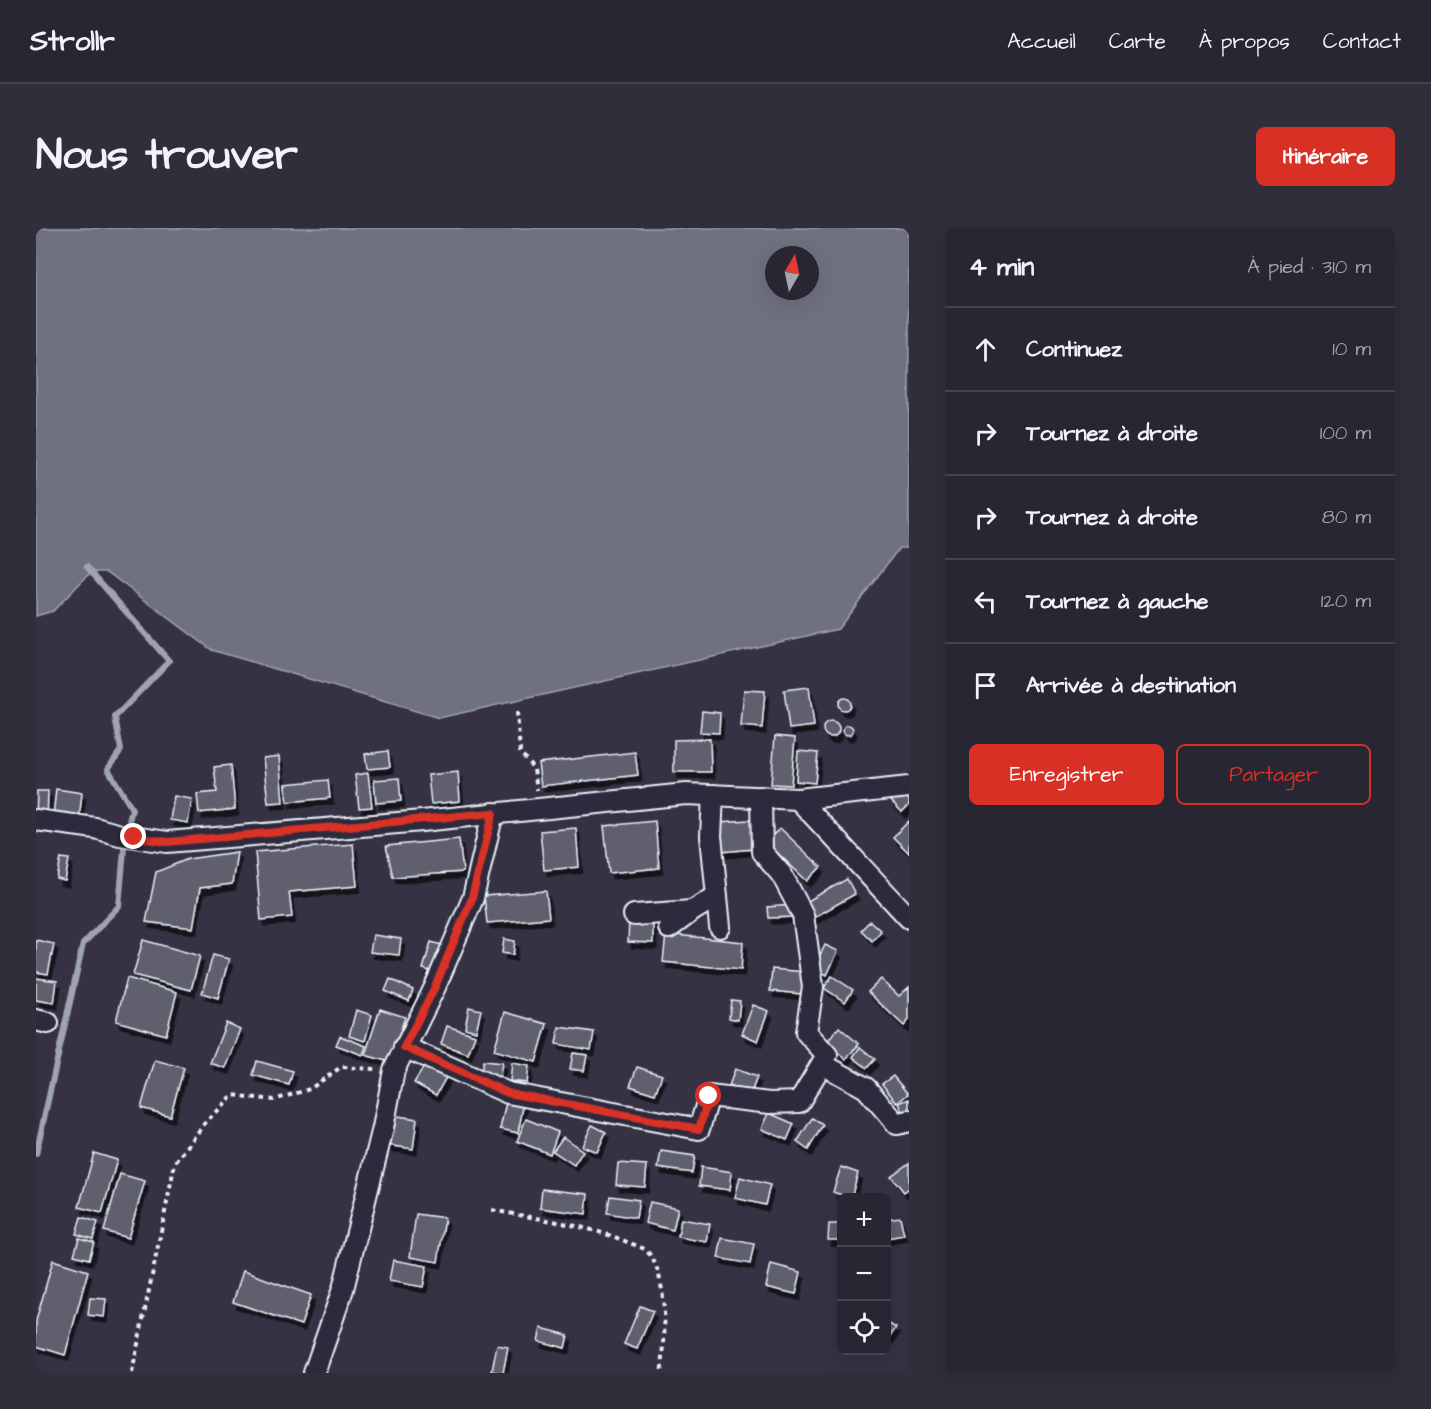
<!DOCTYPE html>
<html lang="fr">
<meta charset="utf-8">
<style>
:root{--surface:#282633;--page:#302e3b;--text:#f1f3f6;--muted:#a5a5ac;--line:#44434e;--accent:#d93025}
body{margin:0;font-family:"Architects Daughter",sans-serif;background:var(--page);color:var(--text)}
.controls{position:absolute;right:18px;bottom:18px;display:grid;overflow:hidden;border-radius:9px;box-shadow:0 6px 24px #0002}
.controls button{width:54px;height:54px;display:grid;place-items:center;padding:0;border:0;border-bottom:2px solid var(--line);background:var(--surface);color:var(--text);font:30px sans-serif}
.compass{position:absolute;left:729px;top:18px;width:54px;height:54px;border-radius:50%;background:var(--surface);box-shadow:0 6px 24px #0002;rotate:9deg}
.stop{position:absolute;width:18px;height:18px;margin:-14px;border:4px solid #d93025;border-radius:50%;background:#fff}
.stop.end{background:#d93025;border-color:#fff;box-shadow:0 2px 6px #0008}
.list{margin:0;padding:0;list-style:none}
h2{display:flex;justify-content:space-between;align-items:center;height:78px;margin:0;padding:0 24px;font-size:26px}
h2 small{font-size:20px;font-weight:400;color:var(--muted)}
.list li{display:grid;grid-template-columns:39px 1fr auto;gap:18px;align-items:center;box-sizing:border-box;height:84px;padding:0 24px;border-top:2px solid var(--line)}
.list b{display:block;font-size:22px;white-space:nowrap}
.list em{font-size:20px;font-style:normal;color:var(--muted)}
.actions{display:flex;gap:12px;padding:18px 24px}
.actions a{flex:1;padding:14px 0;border:2px solid var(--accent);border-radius:9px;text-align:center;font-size:21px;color:var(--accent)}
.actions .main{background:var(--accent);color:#fff}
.icon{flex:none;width:33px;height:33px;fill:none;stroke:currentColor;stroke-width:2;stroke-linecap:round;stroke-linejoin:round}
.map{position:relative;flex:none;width:873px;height:1145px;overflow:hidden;border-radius:9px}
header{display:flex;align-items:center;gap:36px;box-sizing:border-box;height:84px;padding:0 30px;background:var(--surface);border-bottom:2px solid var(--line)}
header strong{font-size:28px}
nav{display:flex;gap:33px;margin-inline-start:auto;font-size:21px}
.intro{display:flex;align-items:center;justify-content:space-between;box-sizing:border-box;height:144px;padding:0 36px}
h1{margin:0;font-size:42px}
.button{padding:15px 27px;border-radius:9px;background:var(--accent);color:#fff;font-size:21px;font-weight:700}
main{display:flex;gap:36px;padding:0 36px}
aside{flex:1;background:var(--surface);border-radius:9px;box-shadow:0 6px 24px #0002}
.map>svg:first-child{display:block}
</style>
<header>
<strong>Strollr</strong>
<nav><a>Accueil</a><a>Carte</a><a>À propos</a><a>Contact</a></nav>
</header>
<div class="intro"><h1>Nous trouver</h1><a class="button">Itinéraire</a></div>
<main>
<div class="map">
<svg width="873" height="1145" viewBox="0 0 873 1145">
<defs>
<filter id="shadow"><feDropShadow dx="3.5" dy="6" stdDeviation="0" flood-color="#0009"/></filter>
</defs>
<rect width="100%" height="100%" fill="#363244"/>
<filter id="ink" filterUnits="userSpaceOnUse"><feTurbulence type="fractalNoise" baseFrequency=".0167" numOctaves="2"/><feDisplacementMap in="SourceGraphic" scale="12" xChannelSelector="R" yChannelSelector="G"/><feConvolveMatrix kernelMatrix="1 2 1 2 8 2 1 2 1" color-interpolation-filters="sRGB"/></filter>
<g filter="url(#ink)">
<path fill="#70717f" stroke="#a0a4af" stroke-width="1.5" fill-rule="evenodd" d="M0,0H873V320H863L802,401L403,490L176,422L71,344H55L17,383L0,388ZM738,27H774V63H738Z"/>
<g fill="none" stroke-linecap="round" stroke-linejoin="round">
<polyline stroke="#a0a4af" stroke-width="6" points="0,926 47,716 83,678 89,610 96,581 72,541 85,522 79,489 133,433 51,339"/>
</g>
<g fill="#605e6e" stroke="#e8f1f8" stroke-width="1.5" filter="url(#shadow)">
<polygon points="773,459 778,498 753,501 748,462"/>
<polygon points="708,462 729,463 726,500 705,498"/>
<circle cx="808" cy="476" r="6"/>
<polygon points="666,483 684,485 683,505 664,504"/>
<circle cx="795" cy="501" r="8"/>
<circle cx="812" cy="502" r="5"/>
<polygon points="739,508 759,510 755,557 735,556"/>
<polygon points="674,511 675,544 638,544 638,512"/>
<polygon points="352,523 354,539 331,541 329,526"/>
<polygon points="762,523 782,525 779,555 760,553"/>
<polygon points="599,524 602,547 505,558 502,535"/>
<polygon points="243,528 247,574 232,575 227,530"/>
<polygon points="195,537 199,581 163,585 161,566 181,564 178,539"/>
<polygon points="422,544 424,573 395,576 392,547"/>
<polygon points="332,545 336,579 323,580 319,547"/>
<polygon points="363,550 365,573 340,575 338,552"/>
<polygon points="292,552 294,570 251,574 249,556"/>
<polygon points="20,561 46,565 43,592 17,589"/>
<polygon points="867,561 873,567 873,577 866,584 855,573"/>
<polygon points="1,563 12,563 11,591 0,591"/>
<polygon points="138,568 156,571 152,595 134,592"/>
<polygon points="714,592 717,621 685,624 682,594"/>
<polygon points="619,593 623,640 573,645 568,598"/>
<polygon points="873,593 873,625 857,609"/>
<polygon points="540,600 543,639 508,642 504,603"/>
<polygon points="744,600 785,639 771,653 730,614"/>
<polygon points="423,611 427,644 357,649 350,618"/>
<polygon points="317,616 321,658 253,664 256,689 225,692 219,624"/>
<polygon points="201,624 196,656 164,660 157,700 110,694 120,644 152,631"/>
<polygon points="25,630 33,631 29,653 21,651"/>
<polygon points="811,651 819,666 777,690 768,675"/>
<polygon points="510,663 513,690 451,695 448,668"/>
<polygon points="757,677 758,689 732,690 731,679"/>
<polygon points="593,692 617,692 617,715 592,714"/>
<polygon points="834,693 845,703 836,713 825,702"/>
<polygon points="630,706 707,714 705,742 627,734"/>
<polygon points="337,707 365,711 363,727 334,724"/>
<polygon points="468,711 479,713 477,727 466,725"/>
<polygon points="0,712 18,716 12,746 0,744"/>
<polygon points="107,712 164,728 155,762 97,747"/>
<polygon points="395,714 406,717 398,744 387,741"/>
<polygon points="789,717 802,723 791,747 778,740"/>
<polygon points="177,727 193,731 182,770 166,765"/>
<polygon points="736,741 769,744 766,766 734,763"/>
<polygon points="796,748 817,762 809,774 788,760"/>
<polygon points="0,750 21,753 18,775 0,772"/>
<polygon points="91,750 141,764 130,807 80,793"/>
<polygon points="354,751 377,762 373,773 349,763"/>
<polygon points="845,751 863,768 873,759 873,792 868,798 832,764"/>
<polygon points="695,772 704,773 702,792 693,790"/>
<polygon points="717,777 733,783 722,813 706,806"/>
<polygon points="433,779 445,782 440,803 429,800"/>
<polygon points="344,781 369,789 354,834 329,827"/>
<polygon points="320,782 336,787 329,813 313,808"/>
<polygon points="469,784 511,796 500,834 458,822"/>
<polygon points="190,795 204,801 189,840 174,835"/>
<polygon points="411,798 439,807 432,826 405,816"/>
<polygon points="523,799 558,804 555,822 520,816"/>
<polygon points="803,799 823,816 810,831 790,815"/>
<polygon points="304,808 330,818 327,827 300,817"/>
<polygon points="824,819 839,831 831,840 817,829"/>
<polygon points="537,825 551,827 548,843 534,841"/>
<polygon points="119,832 148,840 134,888 105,880"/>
<polygon points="392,832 413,844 400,867 378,855"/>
<polygon points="221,833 257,843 253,857 217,847"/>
<polygon points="447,833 466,835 463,854 444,851"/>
<polygon points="476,835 493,838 491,855 474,853"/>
<polygon points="601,839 626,847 619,866 594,858"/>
<polygon points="699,841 721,849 715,865 693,858"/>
<polygon points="857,848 872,866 861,875 846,856"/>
<polygon points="471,870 488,874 482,905 464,901"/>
<polygon points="873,871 873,884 868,886 863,875"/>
<polygon points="733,885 758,896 751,912 726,901"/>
<polygon points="355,887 381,891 377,921 351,917"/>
<polygon points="776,890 787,897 772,922 761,914"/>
<polygon points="490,891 522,904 514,926 481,913"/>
<polygon points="556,897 570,904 561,924 546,918"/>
<polygon points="527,909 547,923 538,937 517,923"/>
<polygon points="625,923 659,928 656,945 622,940"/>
<polygon points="58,925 81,932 66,985 43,979"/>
<polygon points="582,935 611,937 609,959 580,957"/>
<polygon points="873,935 873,960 868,964 855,948"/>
<polygon points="665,939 696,944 694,962 663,958"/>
<polygon points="805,939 822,945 815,970 797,964"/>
<polygon points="84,946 109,953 92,1010 68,1003"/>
<polygon points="704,949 734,957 729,977 699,970"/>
<polygon points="506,961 552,966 550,986 504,980"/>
<polygon points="574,968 603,972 600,990 571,985"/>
<polygon points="614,974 642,980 637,1002 609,995"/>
<polygon points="380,986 409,990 402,1034 374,1029"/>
<polygon points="45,989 62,994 57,1011 40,1006"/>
<polygon points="864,989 868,1007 850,1010 850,991"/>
<polygon points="645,991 674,996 671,1014 642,1009"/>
<polygon points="793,996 806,996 806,1012 792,1012"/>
<polygon points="43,1010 58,1014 53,1031 38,1027"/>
<polygon points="686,1010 718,1016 714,1036 682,1030"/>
<polygon points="17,1032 52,1043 29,1127 0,1118 0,1093"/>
<polygon points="357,1032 391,1038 387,1059 353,1053"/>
<polygon points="735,1036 765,1044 760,1066 730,1059"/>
<polygon points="207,1043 275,1067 265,1097 197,1074"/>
<polygon points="54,1070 70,1071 68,1089 52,1087"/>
<polygon points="604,1078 617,1083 601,1121 588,1116"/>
<polygon points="850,1094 860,1100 850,1114"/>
<polygon points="505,1100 532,1107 529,1120 502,1113"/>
<polygon points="461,1117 472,1119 467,1145 456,1143"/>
</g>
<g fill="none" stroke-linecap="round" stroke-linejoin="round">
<defs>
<g id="minor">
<polyline points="677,567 675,608 684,699"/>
<polyline points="762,571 873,690"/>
<polyline points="0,592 59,600 84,607 131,614 386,593 650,566 762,571 873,559"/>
<polyline points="598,687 656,683"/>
<polyline points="633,700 656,683 681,668"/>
<polyline points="0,792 12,795"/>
<polyline points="368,819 472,865 663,901 673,868 734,875 763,874 791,827 770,804 777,759 767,687 746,647 726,624 725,569"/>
<polyline points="786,836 830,860 861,896 873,893"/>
<polyline points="278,1145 307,1061 347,900 358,842 399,759 437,670 457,585"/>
</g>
</defs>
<use href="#minor" stroke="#e8f1f8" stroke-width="24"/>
<g stroke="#e8f1f8" stroke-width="4" stroke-dasharray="4.5 4.5" stroke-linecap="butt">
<polyline points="481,484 484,524 498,541 501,562"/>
<path d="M456,982C501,991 549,996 591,1014C596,1016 603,1018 608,1021C633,1038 630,1118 625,1145"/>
<polyline points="96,1145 139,935 168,896 196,867 238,872 274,861 305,839 339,841"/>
</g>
<use href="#minor" stroke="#2f2a3d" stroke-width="20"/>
</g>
</g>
<g fill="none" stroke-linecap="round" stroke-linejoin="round" filter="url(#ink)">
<polyline stroke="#d93025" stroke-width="8" points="98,609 131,614 457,585 436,670 399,759 368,819 472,865 663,901 673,868"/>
</g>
</svg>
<div class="controls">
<button>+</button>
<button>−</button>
<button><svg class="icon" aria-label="locate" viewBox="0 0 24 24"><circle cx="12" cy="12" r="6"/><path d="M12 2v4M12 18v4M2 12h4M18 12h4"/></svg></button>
</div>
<svg class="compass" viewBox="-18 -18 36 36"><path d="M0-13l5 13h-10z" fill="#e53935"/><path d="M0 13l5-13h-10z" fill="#a5a5ac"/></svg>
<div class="stop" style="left:673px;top:868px"></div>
<div class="stop end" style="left:98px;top:609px"></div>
</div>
<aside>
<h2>4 min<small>À pied · 310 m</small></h2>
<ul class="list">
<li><svg class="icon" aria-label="ahead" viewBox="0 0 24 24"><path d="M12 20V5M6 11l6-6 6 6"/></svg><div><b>Continuez</b></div><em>10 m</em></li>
<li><svg class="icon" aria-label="right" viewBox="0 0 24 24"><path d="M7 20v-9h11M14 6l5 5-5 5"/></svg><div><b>Tournez à droite</b></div><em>100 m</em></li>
<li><svg class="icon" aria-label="right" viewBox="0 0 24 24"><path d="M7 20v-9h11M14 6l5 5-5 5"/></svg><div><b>Tournez à droite</b></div><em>80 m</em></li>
<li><svg class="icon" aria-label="left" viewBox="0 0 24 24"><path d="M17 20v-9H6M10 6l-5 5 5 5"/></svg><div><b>Tournez à gauche</b></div><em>120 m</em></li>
<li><svg class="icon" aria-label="arrive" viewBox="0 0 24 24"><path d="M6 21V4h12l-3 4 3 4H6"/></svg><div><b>Arrivée à destination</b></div></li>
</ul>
<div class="actions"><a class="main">Enregistrer</a><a>Partager</a></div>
</aside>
</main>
